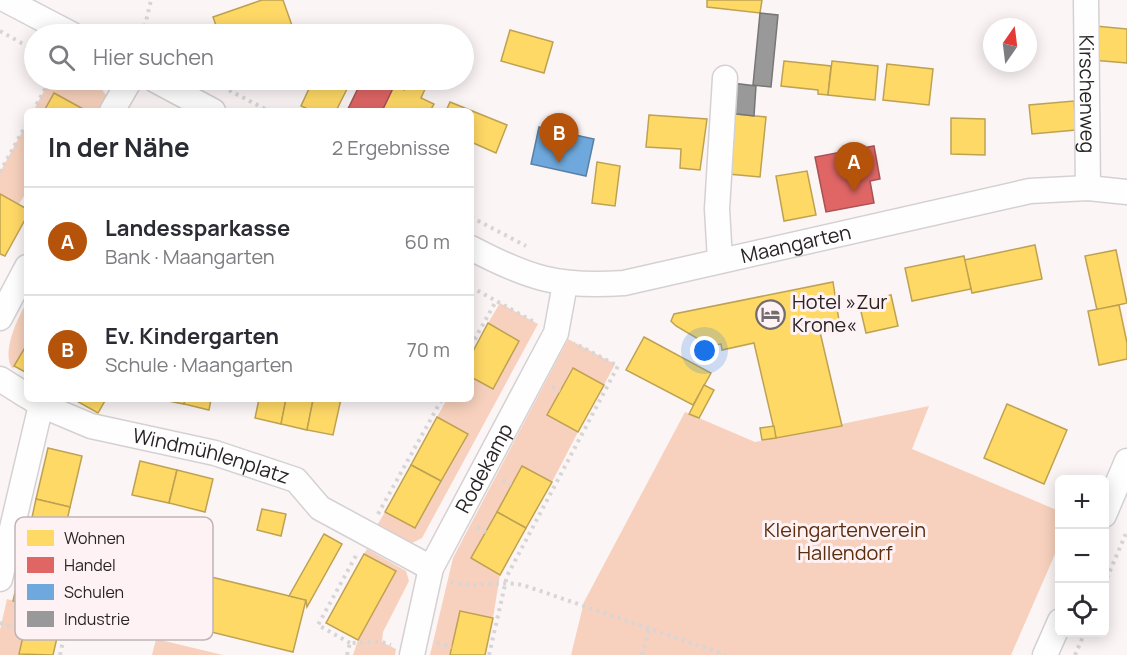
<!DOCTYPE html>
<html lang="de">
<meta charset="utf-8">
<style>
:root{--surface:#fff;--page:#f2f2f3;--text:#2b2b33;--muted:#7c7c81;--line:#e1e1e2;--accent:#b45309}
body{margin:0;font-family:Manrope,sans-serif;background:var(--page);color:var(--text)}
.controls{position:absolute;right:18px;bottom:18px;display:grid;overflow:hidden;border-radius:9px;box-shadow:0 3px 15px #0003}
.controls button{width:54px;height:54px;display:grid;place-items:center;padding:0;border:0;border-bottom:2px solid var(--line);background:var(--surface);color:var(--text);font:30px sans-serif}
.compass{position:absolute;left:983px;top:18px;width:54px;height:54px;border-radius:50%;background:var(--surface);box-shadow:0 3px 15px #0003;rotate:14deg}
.you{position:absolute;left:705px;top:351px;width:21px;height:21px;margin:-15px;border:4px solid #fff;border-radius:50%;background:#1a73e8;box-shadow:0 0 0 9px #1a73e833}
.badge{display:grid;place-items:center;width:39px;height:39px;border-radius:50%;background:var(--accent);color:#fff;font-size:20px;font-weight:700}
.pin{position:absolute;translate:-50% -50px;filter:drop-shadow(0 2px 3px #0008)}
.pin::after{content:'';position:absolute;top:32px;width:21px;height:18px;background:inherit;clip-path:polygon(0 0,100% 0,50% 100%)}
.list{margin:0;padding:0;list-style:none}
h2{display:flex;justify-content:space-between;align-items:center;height:78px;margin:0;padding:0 24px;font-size:26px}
h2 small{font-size:20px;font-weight:400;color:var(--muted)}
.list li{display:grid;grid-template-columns:39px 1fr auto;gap:18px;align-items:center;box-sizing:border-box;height:108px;padding:0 24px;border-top:2px solid var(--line)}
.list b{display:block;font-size:22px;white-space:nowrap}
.list p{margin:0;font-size:20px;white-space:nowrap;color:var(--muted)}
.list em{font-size:20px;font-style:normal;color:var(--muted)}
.icon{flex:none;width:33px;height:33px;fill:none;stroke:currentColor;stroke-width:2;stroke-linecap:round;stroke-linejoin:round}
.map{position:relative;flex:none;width:1127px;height:655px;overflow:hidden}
.search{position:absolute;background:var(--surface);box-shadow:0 3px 15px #0003;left:24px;top:24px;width:450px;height:66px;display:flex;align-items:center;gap:15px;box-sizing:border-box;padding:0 21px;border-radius:33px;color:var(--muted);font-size:22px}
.panel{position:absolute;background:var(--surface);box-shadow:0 3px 15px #0003;left:24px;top:108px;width:450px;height:294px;border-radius:9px}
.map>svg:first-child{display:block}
</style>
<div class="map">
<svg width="1127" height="655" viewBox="0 0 1127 655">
<rect width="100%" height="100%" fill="#fbf5f6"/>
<g fill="#f7d1bd">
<path d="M50,80C72,80 93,75 106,95L97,111H84L54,93L44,111H33Z"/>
<polygon points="27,123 27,191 19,204 0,194 0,172"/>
<path d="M27,302V344L13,369C0,354 18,317 27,302Z"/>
<polygon points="500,303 538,324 422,538 408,545 376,527 385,512 415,528 467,434 437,417 447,399 471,399 471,377 493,388 519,341 488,323"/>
<polygon points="568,339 615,364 604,385 572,368 547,415 578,432 552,482 522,466 471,558 500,575 493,618 460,611 450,655 430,655 453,558"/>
<polygon points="929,406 912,449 1059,511 1059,545 1011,655 571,655 584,602 685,412 755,442"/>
<polygon points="367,549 406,571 409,581 383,632 382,642 396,649 395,655 353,655 358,640 396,571 364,554"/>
<polygon points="7,599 30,605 19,654 21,655 0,655 0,630"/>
<polygon points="156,639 223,655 152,655"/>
</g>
<g fill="#ffd966" stroke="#bea252" stroke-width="1.5">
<polygon points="262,0 283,0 295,34 219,34 213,17"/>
<polygon points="707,0 762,0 760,13 707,7"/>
<polygon points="1095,26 1127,29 1127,63 1092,60"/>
<polygon points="510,30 553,42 544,73 501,61"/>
<polygon points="784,61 831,66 828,95 818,94 818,90 781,86"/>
<polygon points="832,61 878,66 875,100 828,95"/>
<polygon points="887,64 933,69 929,105 883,100"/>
<polygon points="313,80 337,80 349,85 336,111 312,111 301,106"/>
<polygon points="409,80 426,87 421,98 434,104 430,111 382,111 394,85 404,90"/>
<polygon points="54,93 85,110 84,111 44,111"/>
<polygon points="1074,101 1076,130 1032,134 1029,105"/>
<polygon points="450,102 507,125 496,153 471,142 471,111 446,111"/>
<polygon points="734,114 766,117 760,177 728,174"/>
<polygon points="649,115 707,119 700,170 680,168 681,149 646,147"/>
<polygon points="951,118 985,119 985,155 951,154"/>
<polygon points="597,162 620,166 615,206 592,203"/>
<polygon points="807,171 816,215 784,221 776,176"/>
<polygon points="0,194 27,209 27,216 5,256 0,254"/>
<polygon points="1035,245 1042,279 972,293 964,260"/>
<polygon points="1116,250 1127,303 1097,310 1085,256"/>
<polygon points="964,256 971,289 912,301 905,268"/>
<polygon points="833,282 840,327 820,332 842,426 776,438 754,343 722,350 721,344 710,346 676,326 671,321 674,314"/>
<polygon points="891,295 898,326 866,333 859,303"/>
<polygon points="1119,305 1127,343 1127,359 1099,365 1088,311"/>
<polygon points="488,323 519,341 493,389 471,377 471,355"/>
<polygon points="644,337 711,373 693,405 626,370"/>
<polygon points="27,344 27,373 14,366"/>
<polygon points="573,368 604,385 578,432 547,415"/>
<polygon points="704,385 714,390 699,418 689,414"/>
<polygon points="73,399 106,399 98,413"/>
<polygon points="158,399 185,399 184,404"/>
<polygon points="185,399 211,399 209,410 184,404"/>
<polygon points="259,399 286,399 281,424 255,418"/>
<polygon points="286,399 313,400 307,430 281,424"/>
<polygon points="321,399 341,399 333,435 307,430 313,400 320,401"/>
<polygon points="1007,404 1067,430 1044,484 984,458"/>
<polygon points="437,417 468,434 441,481 411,465"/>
<polygon points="774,426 776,438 762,440 760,428"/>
<polygon points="48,448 82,456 70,507 36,499"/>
<polygon points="140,461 177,470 169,503 132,495"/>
<polygon points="411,465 441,481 415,528 385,512"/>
<polygon points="522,466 552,482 526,528 497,512"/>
<polygon points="177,470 213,479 205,512 169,503"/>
<polygon points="36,499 70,507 59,557 25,550"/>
<polygon points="262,509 286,514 281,536 257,530"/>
<polygon points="497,512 526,528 500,575 471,558"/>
<polygon points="139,531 190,544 188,550 212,556 207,576 306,600 293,652 130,612 133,599 123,597"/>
<polygon points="324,534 342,544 307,607 306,600 289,596"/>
<polygon points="25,550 59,557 47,608 13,601"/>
<polygon points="364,554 396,571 358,640 326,623"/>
<polygon points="30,605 63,612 53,655 19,654"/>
<polygon points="460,611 493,618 485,655 450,655"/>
</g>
<g fill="#e06666" stroke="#a95252" stroke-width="1.5">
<polygon points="362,80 397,80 382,111 347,111"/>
<polygon points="874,146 880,179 870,181 874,203 826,212 815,157"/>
</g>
<polygon fill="#6fa8dc" stroke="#5a80a5" stroke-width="1.5" points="539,127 594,139 586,176 531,164"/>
<g fill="#999" stroke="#777676" stroke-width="1.5">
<polygon points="760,13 778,15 771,87 753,85"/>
<polygon points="732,83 756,86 754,116 729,113"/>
</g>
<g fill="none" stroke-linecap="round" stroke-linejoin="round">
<defs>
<g id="minor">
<polyline points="6,0 71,34"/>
<path id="s1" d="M1086,0L1088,188"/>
<polyline points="155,80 213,111"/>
<polyline points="112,111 130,80"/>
<path id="s2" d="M471,248C528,278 559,288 624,283L1030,191L1088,188L1127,192"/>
<polyline points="720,260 717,209 725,78"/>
<polyline points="0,318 27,267"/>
<polyline points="0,379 27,396"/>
<path id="s3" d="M41,405L91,426L215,453L296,480L320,508L431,568"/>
<polyline points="1104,515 1127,461"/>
<polyline points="0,579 41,405 32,399"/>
<path id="s4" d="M412,655L431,568L556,333L565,284"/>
<polyline points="1045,655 1060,621"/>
</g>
</defs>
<use href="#minor" stroke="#d5d1d2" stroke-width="27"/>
<g stroke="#d8d5d6" stroke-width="4" stroke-dasharray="3 4.5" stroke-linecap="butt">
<polyline points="0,31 34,50"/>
<polyline points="143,34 151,0"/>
<polyline points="88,80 100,86"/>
<polyline points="209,80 269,111"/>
<polyline points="33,111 50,80"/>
<polyline points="0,172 27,123"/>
<polyline points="471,217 526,246"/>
<polyline points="471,287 536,323"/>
<polyline points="471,346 496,301"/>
<polyline points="552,387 560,391"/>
<polyline points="503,480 511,485"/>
<polyline points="378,514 442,399"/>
<polyline points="477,527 486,532"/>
<path d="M451,582C476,589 498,580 523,585L726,655"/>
<polyline points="1104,585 1127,531"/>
<polyline points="0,623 25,629"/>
<polyline points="350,643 318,625 358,552"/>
<polyline points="437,643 452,647"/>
<polyline points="60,655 69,614"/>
<polyline points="347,655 350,643 382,642 391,645"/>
<polyline points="489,655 507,576 618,366 574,343"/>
<polyline points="642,655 649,629"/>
<polyline points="1075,655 1085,632"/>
</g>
<use href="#minor" stroke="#fefefe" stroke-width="24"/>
</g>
<defs>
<symbol id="hotel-ring" viewBox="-11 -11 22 22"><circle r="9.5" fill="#fef2f5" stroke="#726c6e" stroke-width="1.5"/><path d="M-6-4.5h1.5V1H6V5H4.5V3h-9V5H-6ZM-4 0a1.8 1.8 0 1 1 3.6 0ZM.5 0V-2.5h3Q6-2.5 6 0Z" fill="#726c6e"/></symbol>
</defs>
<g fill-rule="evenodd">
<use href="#hotel-ring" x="754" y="298" width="33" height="33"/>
</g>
<g text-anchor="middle" stroke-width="6" stroke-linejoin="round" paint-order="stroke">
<g font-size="20" fill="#282325" stroke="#fef2f5">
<text dy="7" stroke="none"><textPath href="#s1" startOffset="94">Kirschenweg</textPath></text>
<text dy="7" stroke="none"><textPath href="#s2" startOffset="336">Maangarten</textPath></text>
<text dy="7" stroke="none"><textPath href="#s3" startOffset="178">Windmühlenplatz</textPath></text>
<text dy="7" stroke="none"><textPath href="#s4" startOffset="202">Rodekamp</textPath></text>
</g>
<g font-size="20" fill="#282325" stroke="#fef2f5" text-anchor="start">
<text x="792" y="309">Hotel »Zur<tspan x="792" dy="23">Krone«</tspan></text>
</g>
<g font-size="20" fill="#5d2e0e" stroke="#fef2f5">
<text x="845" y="537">Kleingartenverein<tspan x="845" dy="23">Hallendorf</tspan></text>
</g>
</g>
<rect x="15" y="517" width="198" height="123" rx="9" fill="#fef2f5" stroke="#beb4b7" stroke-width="1.5"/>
<rect x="27" y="530" width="27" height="16" fill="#ffd966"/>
<rect x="27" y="557" width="27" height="16" fill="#e06666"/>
<rect x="27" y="584" width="27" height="16" fill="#6fa8dc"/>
<rect x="27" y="611" width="27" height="16" fill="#999"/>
<g font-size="16" fill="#282325">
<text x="64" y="544">Wohnen</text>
<text x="64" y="571">Handel</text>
<text x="64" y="598">Schulen</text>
<text x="64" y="625">Industrie</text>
</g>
</svg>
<div class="controls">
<button>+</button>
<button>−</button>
<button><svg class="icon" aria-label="locate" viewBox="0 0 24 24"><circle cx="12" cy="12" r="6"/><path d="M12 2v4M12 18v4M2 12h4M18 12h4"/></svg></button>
</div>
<svg class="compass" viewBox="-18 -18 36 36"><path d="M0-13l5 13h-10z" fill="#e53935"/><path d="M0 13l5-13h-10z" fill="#7c7c81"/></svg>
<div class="you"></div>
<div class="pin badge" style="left:854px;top:192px">A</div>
<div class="pin badge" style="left:559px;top:163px">B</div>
<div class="search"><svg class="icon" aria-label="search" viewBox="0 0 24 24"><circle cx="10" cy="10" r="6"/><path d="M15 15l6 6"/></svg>Hier suchen</div>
<section class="panel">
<h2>In der Nähe<small>2 Ergebnisse</small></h2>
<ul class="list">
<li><span class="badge">A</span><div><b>Landessparkasse</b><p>Bank · Maangarten</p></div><em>60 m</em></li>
<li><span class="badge">B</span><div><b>Ev. Kindergarten</b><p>Schule · Maangarten</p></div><em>70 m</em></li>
</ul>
</section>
</div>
